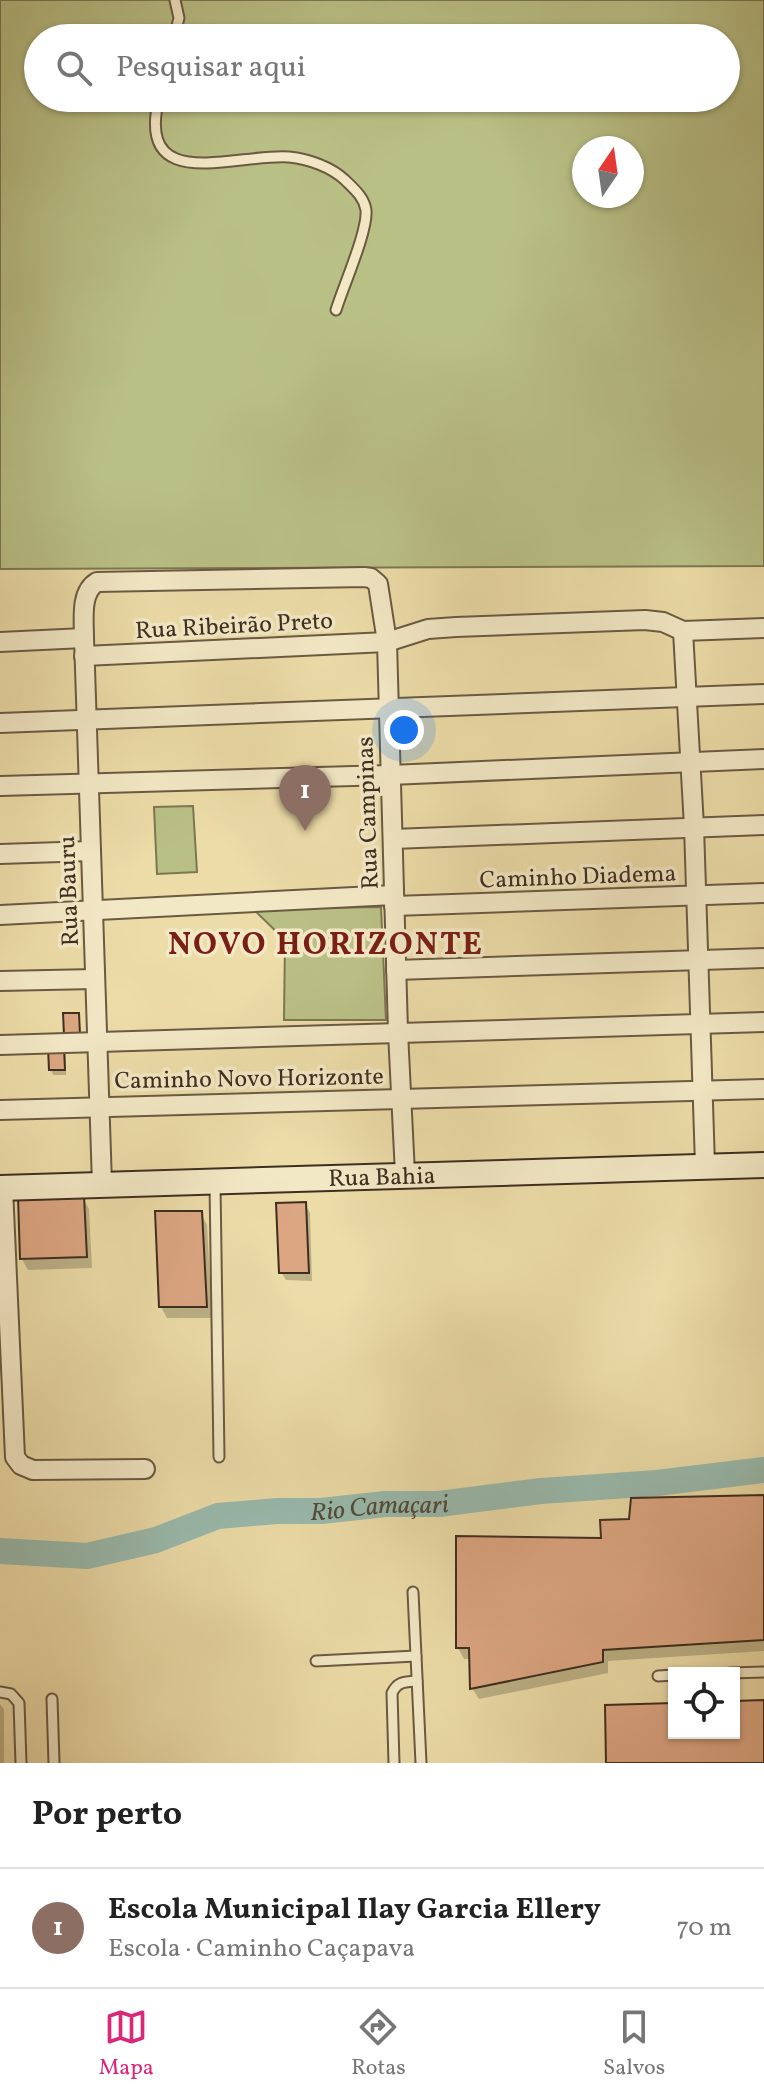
<!DOCTYPE html>
<html lang="pt">
<meta charset="utf-8">
<style>
:root{--surface:#fff;--page:#f2f2f2;--text:#222;--muted:#767676;--line:#e0e0e0;--accent:#db2777}
body{margin:0;font-family:Vollkorn,serif;background:var(--page);color:var(--text)}
.controls{position:absolute;right:24px;bottom:24px;display:grid;overflow:hidden;border-radius:0px;box-shadow:0 2px 6px #0004}
.controls button{width:72px;height:72px;display:grid;place-items:center;padding:0;border:0;border-bottom:2px solid var(--line);background:var(--surface);color:var(--text);font:40px sans-serif}
.compass{position:absolute;left:572px;top:136px;width:72px;height:72px;border-radius:50%;background:var(--surface);box-shadow:0 2px 6px #0004;rotate:13deg}
.you{position:absolute;left:404px;top:730px;width:28px;height:28px;margin:-20px;border:6px solid #fff;border-radius:50%;background:#1a73e8;box-shadow:0 0 0 12px #1a73e833}
.badge{display:grid;place-items:center;width:52px;height:52px;border-radius:50%;background:var(--accent);color:#fff;font-size:26px;font-weight:700}
.pin{position:absolute;translate:-50% -66px;filter:drop-shadow(0 2px 4px #0008)}
.pin::after{content:'';position:absolute;top:42px;width:28px;height:24px;background:inherit;clip-path:polygon(0 0,100% 0,50% 100%)}
.list{margin:0;padding:0;list-style:none}
h2{display:flex;justify-content:space-between;align-items:center;height:104px;margin:0;padding:0 32px;font-size:34px}
h2 small{font-size:26px;font-weight:400;color:var(--muted)}
.list li{display:grid;grid-template-columns:52px 1fr auto;gap:24px;align-items:center;box-sizing:border-box;height:120px;padding:0 32px;border-top:2px solid var(--line)}
.list b{display:block;font-size:30px;white-space:nowrap}
.list p{margin:0;font-size:26px;white-space:nowrap;color:var(--muted)}
.list em{font-size:26px;font-style:normal;color:var(--muted)}
.icon{flex:none;width:44px;height:44px;fill:none;stroke:currentColor;stroke-width:2;stroke-linecap:round;stroke-linejoin:round}
.map{position:relative;flex:none;width:764px;height:1763px;overflow:hidden}
.search{position:absolute;background:var(--surface);box-shadow:0 2px 6px #0004;left:24px;right:24px;top:24px;height:88px;display:flex;align-items:center;gap:20px;box-sizing:border-box;padding:0 28px;border-radius:44px;color:var(--muted);font-size:30px}
.sheet{height:224px;background:var(--surface)}
nav{display:flex;justify-content:space-around;align-items:center;box-sizing:border-box;height:112px;border-top:2px solid var(--line);background:var(--surface);font-size:22px;color:var(--muted)}
nav a{display:grid;justify-items:center;gap:4px}
nav .on{color:var(--accent)}
.map>svg:first-child{display:block}
</style>
<div class="map">
<svg width="764" height="1763" viewBox="0 0 764 1763">
<rect width="100%" height="100%" fill="#ecdca8"/>
<filter id="stains"><feTurbulence type="fractalNoise" baseFrequency=".0025" numOctaves="4"/><feColorMatrix values="0 0 0 0 .2 0 0 0 0 .09 0 0 0 0 .02 0 0 0 .5 -.17"/></filter>
<radialGradient id="worn" r=".72"><stop offset=".6" stop-color="#630" stop-opacity="0"/><stop offset="1" stop-color="#630" stop-opacity=".3"/></radialGradient>
<g fill="#b9c086" stroke="#7c7753" stroke-width="2" fill-rule="evenodd">
<path d="M0,0H764V566L0,569ZM38,38H726V98H38ZM584,148H632V196H584Z"/>
<polygon points="193,806 197,872 157,874 154,807"/>
<polygon points="381,907 386,1020 284,1020 285,940 253,909"/>
</g>
<g fill="#0003">
<polygon points="63,1050 66,1055 66,1075 53,1075 51,1070"/>
<polygon points="83,1198 89,1209 92,1268 28,1270 22,1259"/>
<polygon points="305,1204 310,1213 312,1281 286,1280 281,1272"/>
<polygon points="201,1213 207,1225 212,1318 167,1318 161,1307"/>
<polygon points="764,1497 764,1651 608,1661 608,1673 479,1699 472,1688 472,1659 464,1659 458,1648 603,1540 631,1521"/>
<polygon points="0,1704 4,1710 4,1763 0,1763"/>
</g>
<g fill="none" stroke-linecap="round" stroke-linejoin="round">
<path stroke="#99baad" stroke-width="26" id="s1" d="M0,1551L87,1556L156,1540L218,1516L277,1511H321L385,1504H439L541,1491L657,1483L764,1470"/>
</g>
<g fill="#dca682" stroke="#3e2e20" stroke-width="2">
<polygon points="63,1013 79,1013 80,1035 64,1035"/>
<polygon points="48,1048 64,1048 65,1070 49,1070"/>
<polygon points="84,1196 87,1257 20,1259 18,1197"/>
<polygon points="306,1202 309,1273 279,1273 276,1203"/>
<polygon points="155,1211 202,1211 207,1307 159,1307"/>
<polygon points="764,1495 764,1640 603,1650 603,1662 470,1689 469,1648 456,1648 456,1536 601,1538 600,1520 629,1519 631,1498"/>
<polygon points="764,1700 764,1763 606,1763 605,1705 674,1703 674,1733 734,1733 734,1701"/>
</g>
<g fill="none" stroke-linecap="round" stroke-linejoin="round">
<defs>
<g id="lane">
<polyline points="174,38 179,18 175,0"/>
<path d="M159,98C135,196 236,153 289,157C309,159 331,167 345,180C354,189 364,197 366,210C368,231 343,287 336,310"/>
<polyline points="215,1184 219,1457"/>
<polyline points="413,1592 421,1763"/>
<polyline points="316,1661 416,1656"/>
<polyline points="730,1673 764,1672"/>
<polyline points="658,1676 674,1675"/>
<polyline points="0,1692 11,1694 19,1703 21,1763"/>
<polyline points="52,1699 54,1763"/>
<path d="M394,1763L392,1693C398,1681 405,1682 417,1681"/>
</g>
<g id="street">
<polyline points="683,631 694,827 705,1165"/>
<polyline points="0,642 84,638"/>
<polyline points="84,656 387,642 428,629 456,627 645,620 663,622 683,631 764,628"/>
<polyline points="0,723 764,694"/>
<polyline points="0,786 390,775 764,759"/>
<polyline points="393,839 764,825"/>
<polyline points="0,854 91,851"/>
<polyline points="394,906 764,893"/>
<polyline points="0,915 394,895"/>
<polyline points="396,970 764,958"/>
<polyline points="0,981 95,979"/>
<polyline points="0,1045 764,1022"/>
<polyline points="0,1110 764,1089"/>
<path d="M102,1184L84,638C84,619 80,592 97,582L364,577L371,578L378,584L387,642L398,1032L405,1174"/>
<polyline points="3,1188 15,1457 21,1465 33,1470 145,1469"/>
</g>
<g id="secondary">
<path id="s2" d="M0,1188L764,1165"/>
</g>
</defs>
<use href="#lane" stroke="#6a5a42" stroke-width="13"/>
<use href="#street" stroke="#6a5a42" stroke-width="22"/>
<use href="#secondary" stroke="#3e2e20" stroke-width="28"/>
<use href="#lane" stroke="#f3e8c6" stroke-width="9"/>
<use href="#street" stroke="#f3e8c6" stroke-width="18"/>
<use href="#secondary" stroke="#f3e8c6" stroke-width="24"/>
</g>
<g text-anchor="middle" stroke-width="7" stroke-linejoin="round" paint-order="stroke">
<g font-size="24" fill="#3e2e20" stroke="#f3e8c6">
<text transform="translate(234 625) rotate(-3)" y="8">Rua Ribeirão Preto</text>
<text transform="translate(367 813) rotate(-92)" y="8">Rua Campinas</text>
<text transform="translate(578 876) rotate(-2)" y="8">Caminho Diadema</text>
<text transform="translate(68 891) rotate(-92)" y="8">Rua Bauru</text>
<text transform="translate(249 1078) rotate(-1)" y="8">Caminho Novo Horizonte</text>
<text dy="8" stroke="none"><textPath href="#s2" startOffset="382">Rua Bahia</textPath></text>
</g>
<g font-size="26" font-style="italic" fill="#504a3c" stroke="#f3e8c6">
<text dy="9" stroke="none"><textPath href="#s1" startOffset="386">Rio Camaçari</textPath></text>
</g>
<g font-size="32" font-weight="bold" letter-spacing="2" fill="#7a1f14" stroke="#f3e8c6">
<text x="326" y="954">NOVO HORIZONTE</text>
</g>
</g>
<rect width="100%" height="100%" filter="url(#stains)"/>
<rect width="100%" height="100%" fill="url(#worn)"/>
</svg>
<div class="controls">
<button><svg class="icon" aria-label="locate" viewBox="0 0 24 24"><circle cx="12" cy="12" r="6"/><path d="M12 2v4M12 18v4M2 12h4M18 12h4"/></svg></button>
</div>
<svg class="compass" viewBox="-18 -18 36 36"><path d="M0-13l5 13h-10z" fill="#e53935"/><path d="M0 13l5-13h-10z" fill="#767676"/></svg>
<div class="you"></div>
<div class="pin badge" style="left:305px;top:831px;background:#8d6e63">1</div>
<div class="search"><svg class="icon" aria-label="search" viewBox="0 0 24 24"><circle cx="10" cy="10" r="6"/><path d="M15 15l6 6"/></svg>Pesquisar aqui</div>
</div>
<section class="sheet">
<h2>Por perto<small></small></h2>
<ul class="list">
<li><span class="badge" style="background:#8d6e63">1</span><div><b>Escola Municipal Ilay Garcia Ellery</b><p>Escola · Caminho Caçapava</p></div><em>70 m</em></li>
</ul>
</section>
<nav>
<a class="on"><svg class="icon" aria-label="map" viewBox="0 0 24 24"><path d="M3 6l6-2 6 2 6-2v14l-6 2-6-2-6 2zM9 4v14M15 6v14"/></svg>Mapa</a>
<a><svg class="icon" aria-label="directions" viewBox="0 0 24 24"><path d="M12 3l9 9-9 9-9-9zM9 14v-3h6M13 9l2 2-2 2"/></svg>Rotas</a>
<a><svg class="icon" aria-label="saved" viewBox="0 0 24 24"><path d="M7 4h10v16l-5-4-5 4z"/></svg>Salvos</a>
</nav>
